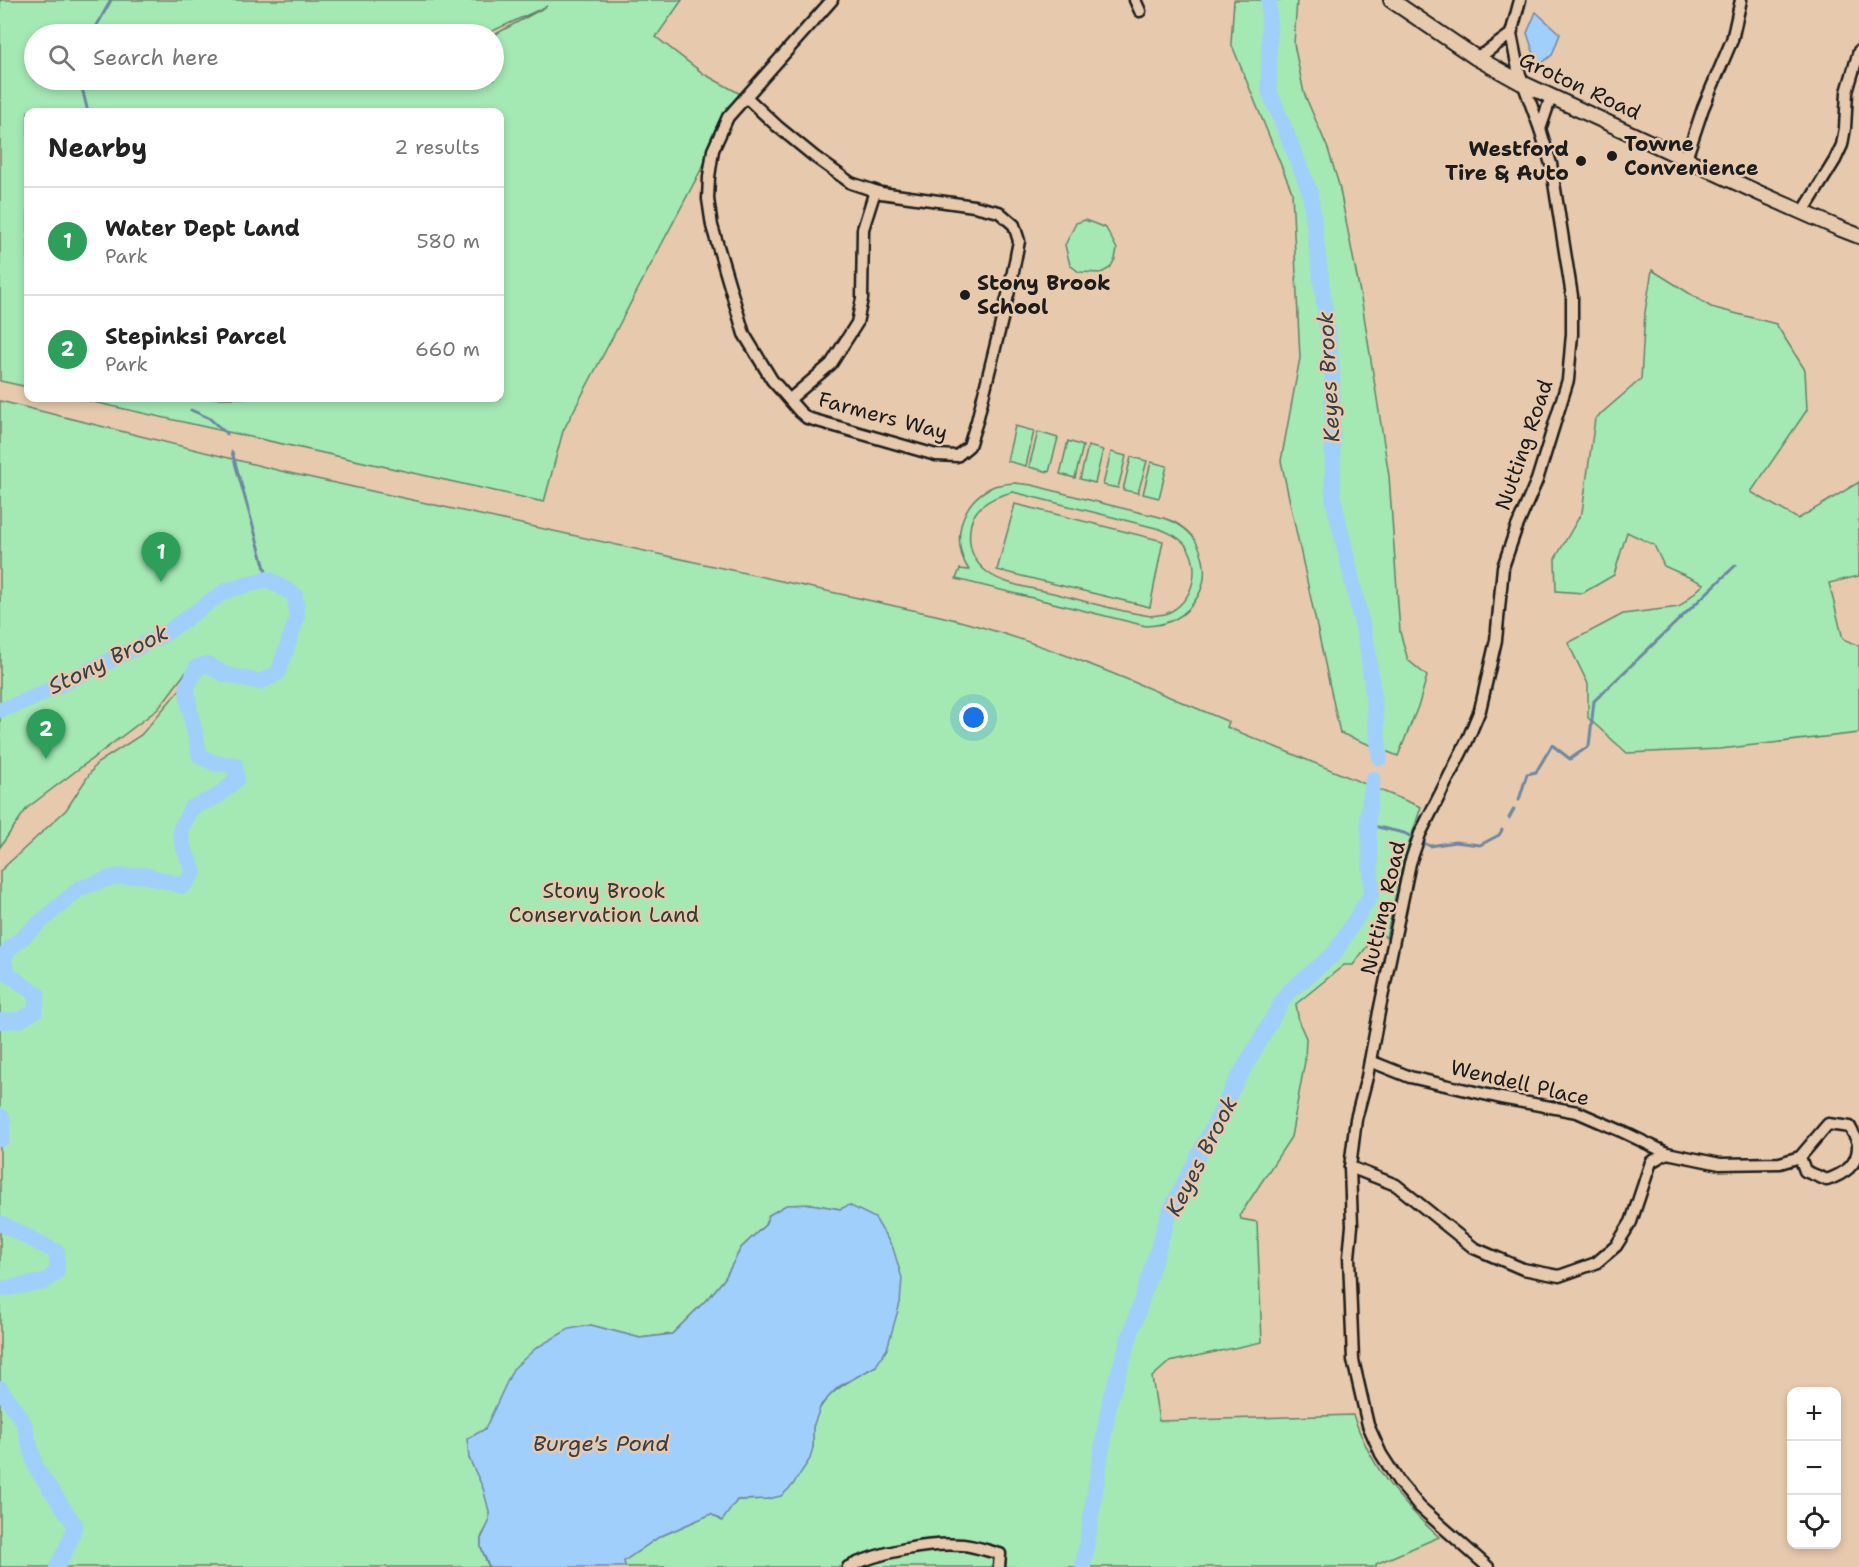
<!DOCTYPE html>
<meta charset="utf-8">
<style>
:root{--surface:#fff;--page:#f6f6f6;--text:#222;--muted:#767676;--line:#e0e0e0;--accent:#ea580c}
body{margin:0;font-family:"Shantell Sans",sans-serif;background:var(--page);color:var(--text)}
.controls{position:absolute;right:18px;bottom:18px;display:grid;overflow:hidden;border-radius:12px;box-shadow:0 3px 9px #0003}
.controls button{width:54px;height:54px;display:grid;place-items:center;padding:0;border:0;border-bottom:2px solid var(--line);background:var(--surface);color:var(--text);font:30px sans-serif}
.you{position:absolute;left:974px;top:718px;width:21px;height:21px;margin:-15px;border:4px solid #fff;border-radius:50%;background:#1a73e8;box-shadow:0 0 0 9px #1a73e833}
.badge{display:grid;place-items:center;width:39px;height:39px;border-radius:50%;background:var(--accent);color:#fff;font-size:20px;font-weight:700}
.pin{position:absolute;translate:-50% -50px;filter:drop-shadow(0 2px 3px #0008)}
.pin::after{content:'';position:absolute;top:32px;width:21px;height:18px;background:inherit;clip-path:polygon(0 0,100% 0,50% 100%)}
.list{margin:0;padding:0;list-style:none}
h2{display:flex;justify-content:space-between;align-items:center;height:78px;margin:0;padding:0 24px;font-size:26px}
h2 small{font-size:20px;font-weight:400;color:var(--muted)}
.list li{display:grid;grid-template-columns:39px 1fr auto;gap:18px;align-items:center;box-sizing:border-box;height:108px;padding:0 24px;border-top:2px solid var(--line)}
.list b{display:block;font-size:22px;white-space:nowrap}
.list p{margin:0;font-size:20px;white-space:nowrap;color:var(--muted)}
.list em{font-size:20px;font-style:normal;color:var(--muted)}
.icon{flex:none;width:33px;height:33px;fill:none;stroke:currentColor;stroke-width:2;stroke-linecap:round;stroke-linejoin:round}
.map{position:relative;flex:none;width:1859px;height:1567px;overflow:hidden}
.search{position:absolute;background:var(--surface);box-shadow:0 3px 9px #0003;left:24px;top:24px;width:480px;height:66px;display:flex;align-items:center;gap:15px;box-sizing:border-box;padding:0 21px;border-radius:33px;color:var(--muted);font-size:22px}
.panel{position:absolute;background:var(--surface);box-shadow:0 3px 9px #0003;left:24px;top:108px;width:480px;height:294px;border-radius:12px}
.map>svg:first-child{display:block}
</style>
<div class="map">
<svg width="1859" height="1567" viewBox="0 0 1859 1567">
<rect width="100%" height="100%" fill="#e7caae"/>
<filter id="ink" filterUnits="userSpaceOnUse"><feTurbulence type="fractalNoise" baseFrequency=".0167" numOctaves="2"/><feDisplacementMap in="SourceGraphic" scale="12" xChannelSelector="R" yChannelSelector="G"/><feConvolveMatrix kernelMatrix="1 2 1 2 8 2 1 2 1" color-interpolation-filters="sRGB"/></filter>
<g filter="url(#ink)">
<g fill="#a4e8b4" stroke="#608268" stroke-width="1.5" fill-rule="evenodd">
<path d="M0,0H682L656,37L704,74L746,97L731,113L563,431L544,502L75,398H500V112H28V387L0,381ZM547,6L494,35V80H34V34H486Z"/>
<polygon points="1234,0 1297,0 1294,44 1304,93 1328,149 1339,185 1362,303 1389,476 1400,632 1408,660 1427,676 1419,704 1398,756 1340,733 1281,461 1300,358 1292,192 1231,43"/>
<polygon points="1085,220 1106,228 1117,249 1115,259 1110,268 1101,273 1079,272 1070,265 1065,245 1076,223"/>
<polygon points="1652,270 1711,307 1776,324 1805,370 1807,410 1751,492 1798,519 1859,482 1859,576 1829,583 1843,639 1859,646 1859,733 1720,749 1627,753 1588,718 1588,684 1568,643 1623,614 1679,607 1704,584 1664,566 1654,545 1627,532 1614,575 1583,593 1556,591 1555,559 1582,512 1595,419 1641,379 1645,312"/>
<path d="M0,401L285,472L940,616C1040,640 1134,682 1229,722L1227,727L1421,807L1403,862L1386,938L1375,926L1371,941L1353,965H1344L1296,1004L1299,1022L1306,1038L1305,1061L1291,1137L1240,1215L1241,1219L1257,1222L1262,1342L1169,1362L1152,1377L1159,1421L1353,1415C1371,1467 1398,1500 1439,1537L1376,1564V1567H625L624,1561L659,1537L711,1514L722,1520L737,1500L768,1499L813,1447C813,1441 812,1433 813,1427C818,1394 850,1381 876,1366L840,1209L811,1204L769,1215L765,1225L741,1248L725,1278L712,1294L672,1334L640,1338L591,1325L488,1423L469,1458C477,1475 493,1502 489,1522C488,1528 482,1533 481,1539C479,1548 486,1559 489,1567H0V871L66,810L96,764L141,735L182,687L186,672L158,709L27,808L0,847Z"/>
<polygon points="1015,426 1034,431 1026,466 1007,461"/>
<polygon points="1038,432 1058,438 1049,472 1029,467"/>
<polygon points="1068,441 1083,446 1075,478 1060,474"/>
<polygon points="1088,446 1103,450 1095,483 1080,479"/>
<polygon points="1111,452 1126,456 1118,488 1103,485"/>
<polygon points="1131,457 1147,461 1138,493 1123,490"/>
<polygon points="1151,462 1167,466 1159,498 1143,494"/>
<path d="M1015,483L1032,485C1066,494 1100,503 1134,511C1149,515 1169,517 1182,527C1203,541 1211,574 1198,596C1186,617 1169,625 1146,626L956,579L960,569L969,570C950,542 960,502 992,487C999,484 1007,484 1015,483ZM1013,492L1160,529C1168,532 1177,536 1184,543C1203,565 1194,604 1165,614C1161,615 1156,615 1151,616C1120,612 1088,602 1057,594C1037,589 1003,585 987,572C971,560 967,543 971,523C976,504 996,496 1013,492Z"/>
<polygon points="1015,504 1163,541 1150,607 997,570"/>
</g>
<g fill="#a1cffc" stroke="#6c87a2" stroke-width="1.5">
<polygon points="1536,12 1560,34 1552,55 1538,66 1527,33"/>
<polygon points="811,1204 840,1209 849,1205 875,1218 893,1248 902,1278 900,1303 887,1349 876,1366 838,1387 821,1405 813,1427 813,1447 810,1459 792,1486 781,1496 768,1499 737,1500 722,1521 711,1514 659,1537 624,1561 625,1567 489,1567 481,1547 481,1539 489,1522 489,1511 483,1488 469,1458 467,1439 485,1429 513,1369 536,1348 569,1329 591,1325 640,1338 672,1334 712,1294 725,1278 741,1248 765,1225 769,1215 786,1205"/>
</g>
<g fill="none" stroke-linecap="round" stroke-linejoin="round">
<g stroke="#6c87a2" stroke-width="3">
<polyline points="92,34 111,0"/>
<polyline points="80,80 88,112"/>
<polyline points="191,410 209,418 227,434"/>
<polyline points="232,452 268,579"/>
<polyline points="1519,800 1527,774 1536,772 1552,745 1570,759 1589,746 1594,701 1736,565"/>
<polyline points="1509,818 1514,809"/>
<polyline points="1369,825 1404,833 1414,838"/>
<polyline points="1422,842 1430,846 1455,842 1480,845 1499,835 1502,830"/>
</g>
<g stroke="#a1cffc" stroke-width="16">
<polyline points="1269,0 1269,90 1310,192 1332,367 1333,497 1368,650 1380,758"/>
<polyline points="0,710 26,701 163,635 225,591 268,579 295,595 297,618 278,673 260,682 224,674 207,664 197,667 187,688 190,711 200,756 214,763 235,765 237,779 218,796 191,808 180,831 183,846 194,872 183,886 144,875 114,877 80,888 9,949 3,959 8,974 38,995 35,1011 20,1020 0,1021"/>
<polyline points="0,1116 3,1119 2,1139 0,1139"/>
<polyline points="0,1223 57,1252 57,1272 44,1282 0,1289"/>
<polyline points="0,1388 24,1423 36,1468 75,1525 69,1543 57,1567"/>
<polyline points="1083,1567 1110,1399 1170,1211 1235,1084 1287,993 1334,954 1372,893 1368,815 1373,779"/>
</g>
<defs>
<g id="street">
<polyline points="1135,0 1140,11"/>
<polyline points="1475,57 1485,53 1511,34"/>
<polyline points="746,97 777,126 815,157 851,183 881,193 974,206 999,212 1014,225 1019,241 1010,287 977,421 969,446 957,456 936,455 807,418 800,412 772,380 744,334 712,226 708,199 709,177 713,150 728,117 832,0"/>
<polyline points="1540,129 1551,97"/>
<polyline points="1686,159 1703,108 1732,40 1741,0"/>
<polyline points="1803,212 1835,160 1842,145 1845,128 1847,92 1859,51"/>
<polyline points="790,399 831,364 857,323 862,299 863,229 875,191"/>
<path d="M1370,1061L1410,1077L1501,1098L1577,1112L1621,1131L1667,1153L1720,1164L1780,1163L1800,1157L1828,1124L1850,1127C1852,1132 1857,1138 1858,1144C1859,1166 1843,1174 1827,1180L1805,1171L1800,1157"/>
<polyline points="1350,1167 1396,1185 1474,1248 1523,1269 1559,1276 1596,1263 1616,1246 1631,1222 1651,1162 1667,1153"/>
<path d="M848,1567C880,1552 928,1542 963,1545C975,1546 988,1551 1000,1554L999,1567"/>
<polyline points="1488,1567 1420,1507 1399,1482 1381,1454 1368,1425 1353,1360 1349,1257 1352,1226 1350,1167 1356,1119 1367,1077 1379,1012 1410,863 1420,834 1467,741 1480,710 1496,640 1503,567 1516,529 1537,480 1568,380 1572,334 1572,296 1551,164 1540,129 1518,69 1511,34 1520,0"/>
</g>
<polyline id="secondary" points="1391,0 1475,57 1522,83 1759,193 1836,227 1859,236"/>
</defs>
<use href="#street" stroke="#1c1c1c" stroke-width="15"/>
<use href="#secondary" stroke="#1c1c1c" stroke-width="18"/>
<use href="#street" stroke="#e7caae" stroke-width="10"/>
<use href="#secondary" stroke="#e7caae" stroke-width="14"/>
</g>
</g>
<g fill="#1c1c1c" stroke="#e7caae" stroke-width="2">
<circle cx="1612" cy="156" r="6"/>
<circle cx="1581" cy="161" r="6"/>
<circle cx="965" cy="295" r="6"/>
</g>
<g text-anchor="middle" stroke-width="5" stroke-linejoin="round" paint-order="stroke">
<g font-size="21" fill="#1c1c1c" stroke="#e7caae">
<text transform="translate(1580 86) rotate(25)" y="7">Groton Road</text>
<text transform="translate(883 416) rotate(15)" y="7">Farmers Way</text>
<text transform="translate(1524 445) rotate(-71)" y="7">Nutting Road</text>
<text transform="translate(1383 908) rotate(-77)" y="7">Nutting Road</text>
<text transform="translate(1520 1083) rotate(13)" y="7">Wendell Place</text>
</g>
<g font-size="21" font-weight="bold" fill="#1c1c1c" stroke="#e7caae" text-anchor="start">
<text x="1624" y="151">Towne<tspan x="1624" dy="24">Convenience</tspan></text>
<text x="1569" y="156" text-anchor="end">Westford<tspan x="1569" dy="24">Tire &amp; Auto</tspan></text>
<text x="977" y="290">Stony Brook<tspan x="977" dy="24">School</tspan></text>
</g>
<g font-size="21" fill="#303b33" stroke="#e7caae">
<text x="604" y="898">Stony Brook<tspan x="604" dy="24">Conservation Land</tspan></text>
</g>
<g font-size="22" font-style="italic" fill="#374049" stroke="#e7caae">
<text transform="translate(1328 377) rotate(-93)" y="8">Keyes Brook</text>
<text transform="translate(108 659) rotate(-26)" y="8">Stony Brook</text>
<text transform="translate(1201 1156) rotate(-63)" y="8">Keyes Brook</text>
<text x="601" y="1451">Burge's Pond</text>
</g>
</g>
</svg>
<div class="controls">
<button>+</button>
<button>−</button>
<button><svg class="icon" aria-label="locate" viewBox="0 0 24 24"><circle cx="12" cy="12" r="6"/><path d="M12 2v4M12 18v4M2 12h4M18 12h4"/></svg></button>
</div>
<div class="you"></div>
<div class="pin badge" style="left:161px;top:582px;background:#2e9e5b">1</div>
<div class="pin badge" style="left:46px;top:759px;background:#2e9e5b">2</div>
<div class="search"><svg class="icon" aria-label="search" viewBox="0 0 24 24"><circle cx="10" cy="10" r="6"/><path d="M15 15l6 6"/></svg>Search here</div>
<section class="panel">
<h2>Nearby<small>2 results</small></h2>
<ul class="list">
<li><span class="badge" style="background:#2e9e5b">1</span><div><b>Water Dept Land</b><p>Park</p></div><em>580 m</em></li>
<li><span class="badge" style="background:#2e9e5b">2</span><div><b>Stepinksi Parcel</b><p>Park</p></div><em>660 m</em></li>
</ul>
</section>
</div>
